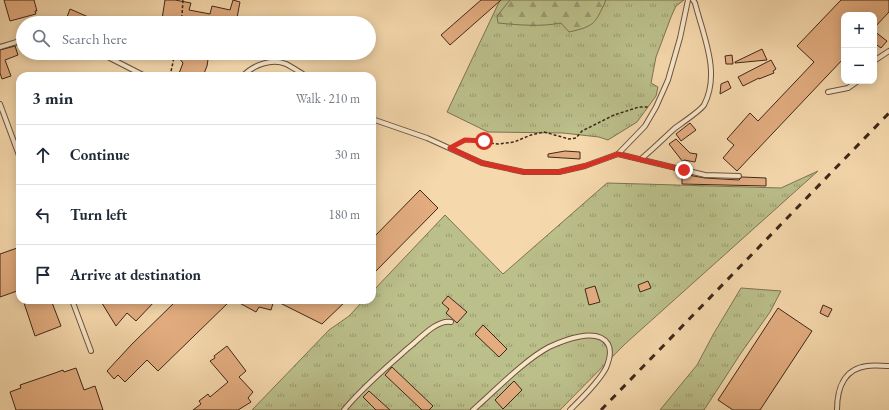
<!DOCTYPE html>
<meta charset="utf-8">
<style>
:root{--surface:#fff;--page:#f2f2f3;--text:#1f2937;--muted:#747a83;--line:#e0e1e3}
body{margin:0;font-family:"EB Garamond",serif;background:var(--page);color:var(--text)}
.controls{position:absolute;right:12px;top:12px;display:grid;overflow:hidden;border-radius:8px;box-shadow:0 2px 10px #0003}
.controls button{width:36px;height:36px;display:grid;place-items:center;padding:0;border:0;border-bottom:1px solid var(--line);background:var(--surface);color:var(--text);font:20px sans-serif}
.stop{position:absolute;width:12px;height:12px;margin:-9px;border:3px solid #d93025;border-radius:50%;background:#fff}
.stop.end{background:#d93025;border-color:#fff;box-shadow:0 1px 4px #0008}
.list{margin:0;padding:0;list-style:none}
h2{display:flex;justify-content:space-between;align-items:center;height:52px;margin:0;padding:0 16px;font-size:17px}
h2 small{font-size:13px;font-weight:400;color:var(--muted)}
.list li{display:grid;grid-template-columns:26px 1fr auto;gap:12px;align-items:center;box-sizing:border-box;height:60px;padding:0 16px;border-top:1px solid var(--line)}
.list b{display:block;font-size:15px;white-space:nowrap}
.list em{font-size:13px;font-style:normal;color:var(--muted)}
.icon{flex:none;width:22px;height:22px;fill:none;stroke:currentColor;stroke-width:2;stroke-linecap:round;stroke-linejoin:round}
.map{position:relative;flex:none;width:889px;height:410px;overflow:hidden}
.search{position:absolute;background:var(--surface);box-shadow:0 2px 10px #0003;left:16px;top:16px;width:360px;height:44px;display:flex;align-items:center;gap:10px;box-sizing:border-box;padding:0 14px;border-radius:22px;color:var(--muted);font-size:15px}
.panel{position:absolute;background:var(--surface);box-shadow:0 2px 10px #0003;left:16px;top:72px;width:360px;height:232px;border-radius:12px}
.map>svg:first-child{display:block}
</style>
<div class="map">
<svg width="889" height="410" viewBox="0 0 889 410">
<defs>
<pattern id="grass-tufts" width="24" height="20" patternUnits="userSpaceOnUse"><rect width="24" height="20" fill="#bbbf8a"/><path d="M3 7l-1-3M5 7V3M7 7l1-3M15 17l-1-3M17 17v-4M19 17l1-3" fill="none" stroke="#999b70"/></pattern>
<pattern id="forest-firs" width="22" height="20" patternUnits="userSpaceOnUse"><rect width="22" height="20" fill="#bbbf8a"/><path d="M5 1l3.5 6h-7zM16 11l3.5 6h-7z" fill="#999b70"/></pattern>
</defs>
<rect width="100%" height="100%" fill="#f5d8ac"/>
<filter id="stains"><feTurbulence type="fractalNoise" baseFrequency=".005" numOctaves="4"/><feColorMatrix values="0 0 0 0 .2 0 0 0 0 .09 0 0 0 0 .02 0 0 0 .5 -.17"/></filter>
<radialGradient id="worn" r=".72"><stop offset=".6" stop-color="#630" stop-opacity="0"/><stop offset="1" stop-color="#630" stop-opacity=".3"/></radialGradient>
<g fill="url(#grass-tufts)" stroke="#7e7352">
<polygon points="500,0 684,0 676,6 671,17 656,57 651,83 658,87 656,96 637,122 608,140 599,137 563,133 488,132 447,112"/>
<polygon points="818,171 625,344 560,410 252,410 329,330 349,316 364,300 372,300 372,292 445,215 503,274 607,183 781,188"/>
<polygon points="741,288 781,291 770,312 741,353 704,410 660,410 697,365 714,333"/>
</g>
<path fill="url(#forest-firs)" stroke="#7e7352" d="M510,0H606C595,24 595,26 569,32L561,23C540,27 520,25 498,23L497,16Z"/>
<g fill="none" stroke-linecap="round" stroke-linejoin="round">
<g stroke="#777f72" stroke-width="3">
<polyline points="61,19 63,23"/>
<polyline points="0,51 23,42"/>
</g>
</g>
<g fill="#e3ad80" stroke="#40271a">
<polygon points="4,0 34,0 37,11 35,11 36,14 10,21"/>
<polygon points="165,0 175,0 191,3 189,10 210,14 212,6 230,10 233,0 240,2 236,23 205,23 177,17 176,19 170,18 170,20 162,19"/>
<polygon points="481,0 501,0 450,45 441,35"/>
<polygon points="841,0 889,0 889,12 874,28 874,15 844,15 844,58 737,171 723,158 734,145 727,139 750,113 758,121 814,62 797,46"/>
<polygon points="70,9 102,23 81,23 67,17"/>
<polygon points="874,31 887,41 881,48 874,43"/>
<polygon points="15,46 18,55 5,60 11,76 2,79 0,73 0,50"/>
<polygon points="762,49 767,60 735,63 735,62"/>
<polygon points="175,53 209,53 207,66 203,76 178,76 183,63"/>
<polygon points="732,55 733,64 726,64 725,56"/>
<polygon points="771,60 776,69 773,71 774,73 759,79 759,78 743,86 738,77"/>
<polygon points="728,81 731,88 720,94 721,84"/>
<polygon points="690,123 696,130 681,141 676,134"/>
<polygon points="676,139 690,153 697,154 695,162 684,160 683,162 669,144"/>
<polygon points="565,151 580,152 580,159 548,157 548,154"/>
<polygon points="682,174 705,178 739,180 742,177 766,178 766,186 682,184"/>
<polygon points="420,190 438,208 372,275 372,239"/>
<polygon points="20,247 20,290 0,297 0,254"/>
<polygon points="648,281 651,288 640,292 638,285"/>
<polygon points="595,286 600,302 589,305 585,289"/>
<polygon points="448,296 467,312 457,323 446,313 449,309 442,303"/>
<polygon points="23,300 51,300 61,326 35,336"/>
<polygon points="100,300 156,300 136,321 127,313 116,326"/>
<polygon points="177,300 231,300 158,371 147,360 125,382 118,375 114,379 107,371 132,344"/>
<polygon points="234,300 347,300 322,324 274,300 271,310 259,307 256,312"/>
<polygon points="823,305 832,309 828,317 820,313"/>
<polygon points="778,308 812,331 760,410 733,410 718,400"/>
<polygon points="483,325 507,349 499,357 475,334"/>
<polygon points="227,346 246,371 239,377 253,392 248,398 251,402 238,410 193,410 201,404 199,401 208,394 210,397 228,382 210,361 215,358 214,356"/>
<polygon points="392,367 433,406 429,410 422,410 385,375"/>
<polygon points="76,368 84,390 95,386 103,410 16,410 10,392 21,388 20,385 55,373 63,370 64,372"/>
<polygon points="514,381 522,390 503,409 495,400"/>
<polygon points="369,391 390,410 376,410 363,397"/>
</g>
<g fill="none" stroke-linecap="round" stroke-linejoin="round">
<defs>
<g id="lane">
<polyline points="0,47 23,40"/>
<polyline points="100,53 145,76"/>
<polyline points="874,61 889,51"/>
<path d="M243,76C253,65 272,58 286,64C292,67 298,71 303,74L304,76"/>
<polyline points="828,92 848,88 858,81"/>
<polyline points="0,104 20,158"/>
<polyline points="372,119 427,138 482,163 524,172 559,172 585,166 618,154 645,126 656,107 668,80 680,38 688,0"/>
<polyline points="618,154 705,175 739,176"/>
<path d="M641,159C653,149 664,138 675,128C682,123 700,111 704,105C721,73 703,35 695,3L693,0"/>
<polyline points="72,300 91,351"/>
<path d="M344,410C364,386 385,369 407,349C418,341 436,319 451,322"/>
<path d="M473,410C495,391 523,361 549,347C564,340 597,327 608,344C612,351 609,361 606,368C598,383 582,398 570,410"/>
<path d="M837,410C837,390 843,369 867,366C874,365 882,366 889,366"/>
</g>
</defs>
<use href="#lane" stroke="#6d533e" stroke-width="6"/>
<g stroke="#40271a" stroke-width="1.5" stroke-dasharray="3 2" stroke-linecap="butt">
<polyline points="181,23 182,15 183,0"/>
<polyline points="170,76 175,53"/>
<polyline points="457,144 465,140 498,144 514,142 531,135 544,132 569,139 576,138 582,131 614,115 639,107 649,107"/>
</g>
<use href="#lane" stroke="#f8e6c9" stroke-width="4"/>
<polyline stroke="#40271a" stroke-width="3" stroke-dasharray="7 7" stroke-linecap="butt" points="601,410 889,113"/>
</g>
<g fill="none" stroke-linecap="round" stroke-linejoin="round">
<polyline stroke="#d93025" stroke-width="5" points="484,141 465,140 450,148 482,163 524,172 559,172 585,166 618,154 684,170"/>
</g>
<rect width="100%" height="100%" filter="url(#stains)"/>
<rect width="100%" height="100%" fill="url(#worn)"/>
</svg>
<div class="controls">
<button>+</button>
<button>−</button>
</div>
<div class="stop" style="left:484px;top:141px"></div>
<div class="stop end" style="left:684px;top:170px"></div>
<div class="search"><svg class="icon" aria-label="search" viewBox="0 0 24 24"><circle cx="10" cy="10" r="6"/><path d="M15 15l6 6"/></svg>Search here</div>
<section class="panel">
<h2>3 min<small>Walk · 210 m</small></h2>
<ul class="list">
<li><svg class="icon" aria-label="ahead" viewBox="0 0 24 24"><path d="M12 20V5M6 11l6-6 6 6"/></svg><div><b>Continue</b></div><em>30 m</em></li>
<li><svg class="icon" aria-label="left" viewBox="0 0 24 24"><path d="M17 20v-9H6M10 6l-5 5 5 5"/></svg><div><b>Turn left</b></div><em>180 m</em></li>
<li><svg class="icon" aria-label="arrive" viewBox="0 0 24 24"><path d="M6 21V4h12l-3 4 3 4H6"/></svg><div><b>Arrive at destination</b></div></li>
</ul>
</section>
</div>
